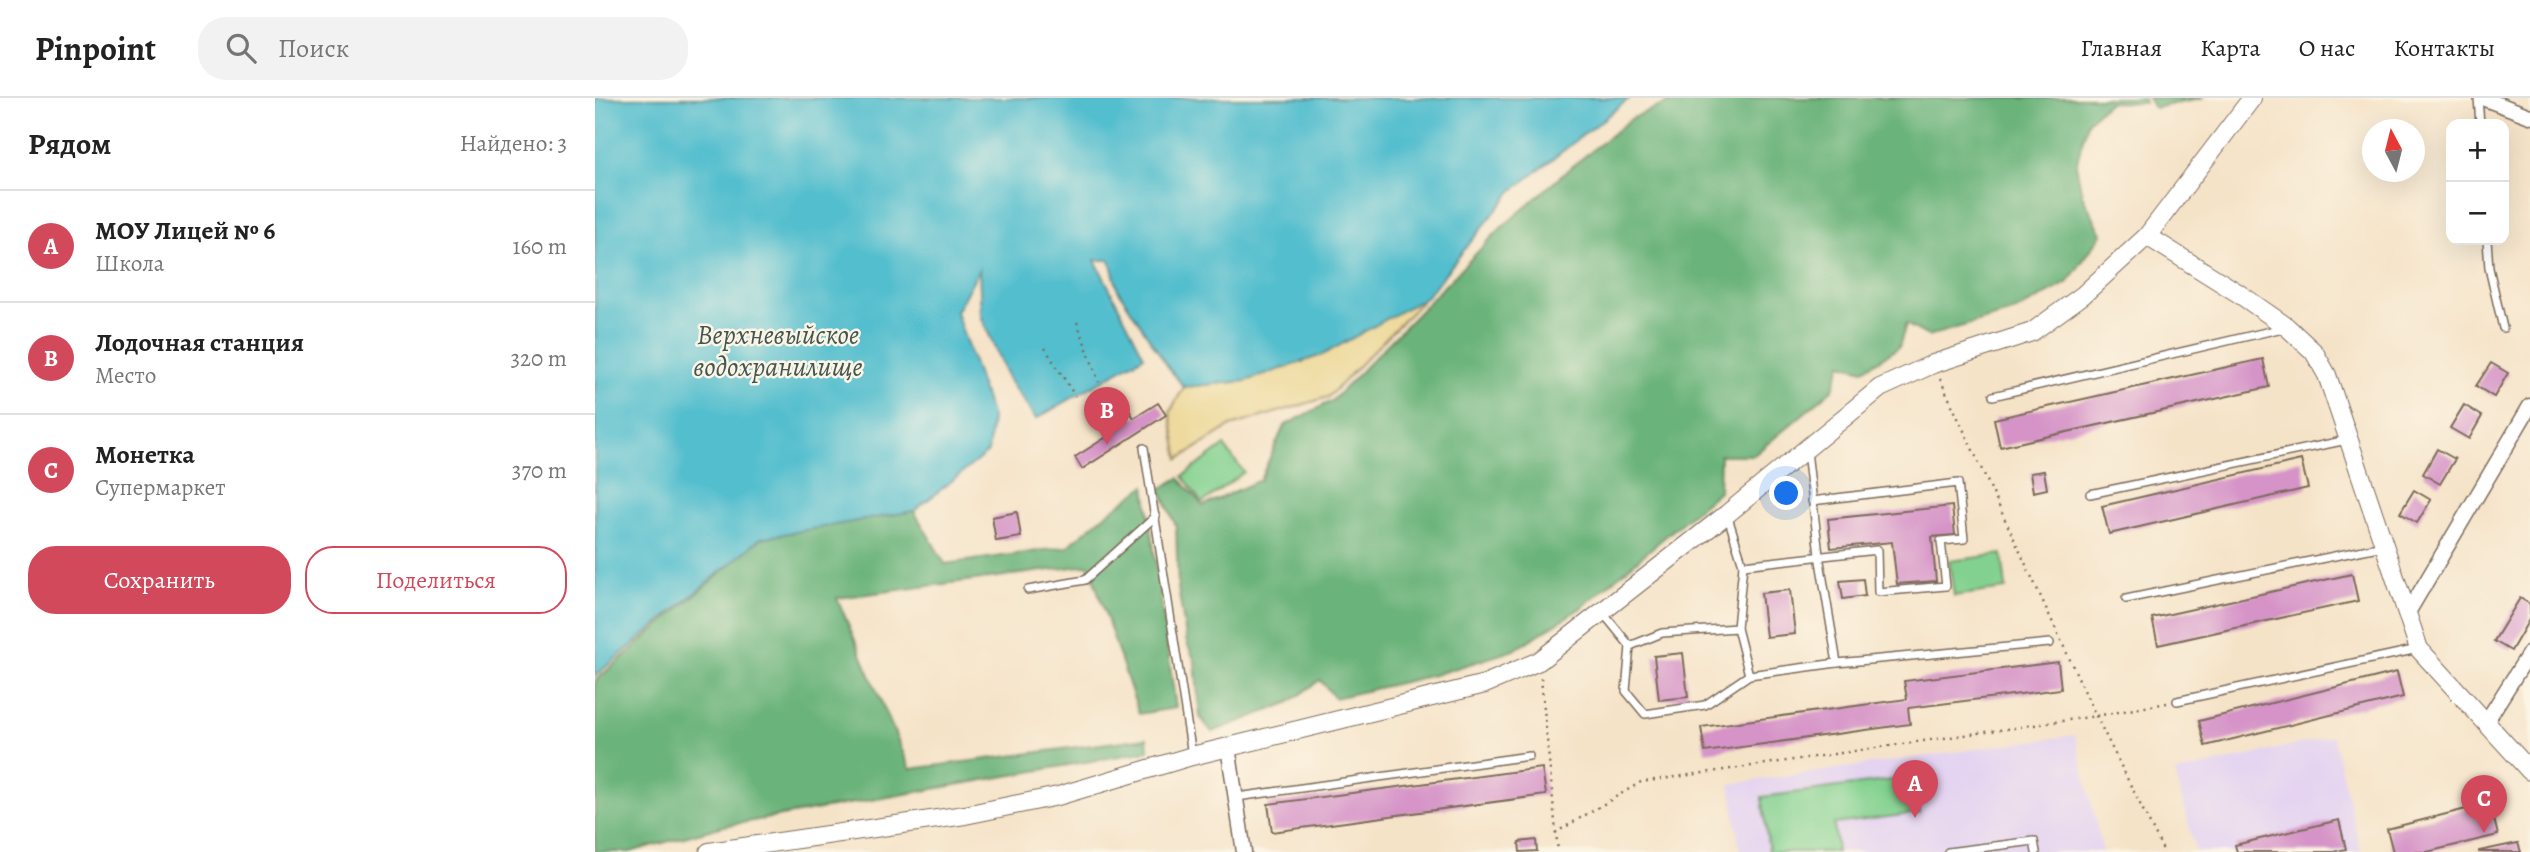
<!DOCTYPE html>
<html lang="ru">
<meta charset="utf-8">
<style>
:root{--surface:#fff;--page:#f2f2f2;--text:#222;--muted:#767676;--line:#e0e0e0;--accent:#d1495b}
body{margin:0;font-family:Alegreya,serif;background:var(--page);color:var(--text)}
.controls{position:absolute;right:21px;top:21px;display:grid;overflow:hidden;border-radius:14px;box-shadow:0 7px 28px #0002}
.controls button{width:63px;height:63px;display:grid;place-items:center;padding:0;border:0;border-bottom:2px solid var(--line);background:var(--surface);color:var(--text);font:35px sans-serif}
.compass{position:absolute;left:1767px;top:21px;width:63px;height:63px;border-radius:50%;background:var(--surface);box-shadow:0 7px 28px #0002;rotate:353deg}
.you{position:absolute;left:1192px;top:396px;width:24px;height:24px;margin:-18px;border:5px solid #fff;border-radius:50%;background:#1a73e8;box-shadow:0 0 0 10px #1a73e833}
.badge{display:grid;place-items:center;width:46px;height:46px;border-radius:50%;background:var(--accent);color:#fff;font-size:23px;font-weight:700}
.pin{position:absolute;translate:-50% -58px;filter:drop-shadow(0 2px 4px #0008)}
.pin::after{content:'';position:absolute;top:37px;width:24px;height:21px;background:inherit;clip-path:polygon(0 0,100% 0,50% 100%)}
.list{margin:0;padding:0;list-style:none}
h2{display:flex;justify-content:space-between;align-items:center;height:91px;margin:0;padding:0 28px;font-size:30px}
h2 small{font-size:23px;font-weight:400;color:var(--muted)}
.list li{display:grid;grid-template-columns:46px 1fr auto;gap:21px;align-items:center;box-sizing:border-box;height:112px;padding:0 28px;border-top:2px solid var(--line)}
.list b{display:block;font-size:26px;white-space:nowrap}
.list p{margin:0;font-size:23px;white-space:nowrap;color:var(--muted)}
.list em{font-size:23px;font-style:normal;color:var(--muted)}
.actions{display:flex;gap:14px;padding:21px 28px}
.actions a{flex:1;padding:16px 0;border:2px solid var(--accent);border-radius:28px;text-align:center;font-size:24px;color:var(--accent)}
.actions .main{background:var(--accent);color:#fff}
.icon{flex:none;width:38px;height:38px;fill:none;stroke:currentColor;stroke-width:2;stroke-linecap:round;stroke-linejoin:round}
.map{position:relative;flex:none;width:1935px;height:754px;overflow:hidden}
header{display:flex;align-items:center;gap:42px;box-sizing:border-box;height:98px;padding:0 35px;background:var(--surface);border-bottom:2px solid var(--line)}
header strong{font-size:33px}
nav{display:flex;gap:38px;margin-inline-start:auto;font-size:24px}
.search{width:490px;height:63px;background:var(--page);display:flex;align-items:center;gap:18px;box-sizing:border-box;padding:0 24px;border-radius:28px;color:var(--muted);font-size:26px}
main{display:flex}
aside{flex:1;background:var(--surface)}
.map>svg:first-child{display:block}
</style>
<header>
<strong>Pinpoint</strong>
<div class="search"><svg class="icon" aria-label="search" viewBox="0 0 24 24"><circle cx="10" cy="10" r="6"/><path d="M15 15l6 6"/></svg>Поиск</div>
<nav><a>Главная</a><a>Карта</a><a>О нас</a><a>Контакты</a></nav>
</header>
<main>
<aside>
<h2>Рядом<small>Найдено: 3</small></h2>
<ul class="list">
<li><span class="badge">A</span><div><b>МОУ Лицей № 6</b><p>Школа</p></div><em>160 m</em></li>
<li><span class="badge">B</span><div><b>Лодочная станция</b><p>Место</p></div><em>320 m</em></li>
<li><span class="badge">C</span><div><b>Монетка</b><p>Супермаркет</p></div><em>370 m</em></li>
</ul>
<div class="actions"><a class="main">Сохранить</a><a>Поделиться</a></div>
</aside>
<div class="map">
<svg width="1935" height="754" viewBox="0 0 1935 754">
<rect width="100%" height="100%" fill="#fcf5e5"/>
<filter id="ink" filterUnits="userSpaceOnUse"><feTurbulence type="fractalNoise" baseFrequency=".0143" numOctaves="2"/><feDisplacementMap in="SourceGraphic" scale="14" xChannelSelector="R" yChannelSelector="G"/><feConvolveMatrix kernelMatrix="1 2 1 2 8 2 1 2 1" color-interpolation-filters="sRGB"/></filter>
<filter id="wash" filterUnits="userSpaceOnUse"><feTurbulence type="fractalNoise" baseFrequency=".00686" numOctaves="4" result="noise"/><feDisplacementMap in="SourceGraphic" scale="28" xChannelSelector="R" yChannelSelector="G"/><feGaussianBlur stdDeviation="1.57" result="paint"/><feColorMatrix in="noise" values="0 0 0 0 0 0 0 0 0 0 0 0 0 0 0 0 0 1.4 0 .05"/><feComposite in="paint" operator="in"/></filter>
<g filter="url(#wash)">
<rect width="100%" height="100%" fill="#f5e3c8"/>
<g fill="#e4d3f1">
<polygon points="1480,637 1508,754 1145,754 1135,686"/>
<polygon points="1738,638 1766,754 1601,754 1580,675"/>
</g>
<g fill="#83d190" stroke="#5f7e57" stroke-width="2">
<polygon points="629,348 649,374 607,405 588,378"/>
<polygon points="1407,456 1411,491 1359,498 1354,463"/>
<polygon points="1319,679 1324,715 1239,726 1242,754 1174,754 1167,699"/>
</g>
<g fill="#6ab37a" stroke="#526e4c" stroke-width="2">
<polygon points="1084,0 1548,0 1550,5 1514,4 1493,23 1481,67 1487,97 1507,136 1472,185 1421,213 1333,238 1311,226 1304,249 1268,272 1246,266 1238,291 1159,357 1125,357 1124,393 986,510 919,552 839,577 740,600 725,582 693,605 617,634 605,619 600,563 592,545 583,490 581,428 565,391 584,380 608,408 665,382 689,328 737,303 905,131 980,66 1037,20"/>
<polygon points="1553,0 1609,0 1559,10"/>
<polygon points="550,388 581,610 544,616 494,467 242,500 315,671 552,640 553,653 129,728 35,754 0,754 0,583 166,440 319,413 350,466 472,449 510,417"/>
</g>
<polygon fill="#eeda9e" stroke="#94825e" stroke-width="2" points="831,199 733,299 636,328 584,361 575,314 589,289 651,283 727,257"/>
<polygon fill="#53bece" stroke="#477476" stroke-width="2" points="0,0 1035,0 917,93 831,199 727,257 651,283 589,289 575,272 523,192 515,162 500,162 549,258 441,321 413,281 386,218 384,171 361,214 397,320 393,354 319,413 166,440 0,578"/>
<g id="blocks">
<g fill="#d593c7">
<polygon points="1668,261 1674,289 1405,349 1399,321"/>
<polygon points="1896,265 1913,275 1899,299 1881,288"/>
<polygon points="563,305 571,317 487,371 480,359 518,335 511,323 532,309 539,320"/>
<polygon points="1869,307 1887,318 1874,341 1855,330"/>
<polygon points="1842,351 1860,361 1845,386 1828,376"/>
<polygon points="1706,362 1713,390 1514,436 1507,408"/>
<polygon points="1449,373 1452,391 1438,394 1435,375"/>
<polygon points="1819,392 1836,402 1822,425 1805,415"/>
<polygon points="1357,408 1360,437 1337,439 1341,483 1302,486 1297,444 1236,450 1233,421"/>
<polygon points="422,414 426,439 401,443 397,419"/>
<polygon points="1757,476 1763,503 1563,547 1557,520"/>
<polygon points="1268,481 1270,498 1248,501 1245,483"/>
<polygon points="1195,492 1200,536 1171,539 1166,495"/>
<polygon points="1925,500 1935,506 1935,520 1916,553 1899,543"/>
<polygon points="1088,555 1093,599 1064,602 1059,558"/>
<polygon points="1463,564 1466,591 1313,610 1315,626 1110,654 1106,629 1312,601 1309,583"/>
<polygon points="1802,574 1808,599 1610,648 1604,623"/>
<polygon points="947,670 951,697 677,734 673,706"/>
<polygon points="1895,705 1903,737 1832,754 1798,754 1792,731"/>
<polygon points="1744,722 1751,751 1738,754 1642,754 1640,747"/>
<polygon points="941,742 942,753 925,754 924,744"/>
<polygon points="1923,745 1926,754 1884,754 1884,753"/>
</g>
</g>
</g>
<g filter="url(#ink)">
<use href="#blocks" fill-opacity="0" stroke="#7c6b5a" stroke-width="2"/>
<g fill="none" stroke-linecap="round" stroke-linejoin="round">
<defs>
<g id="service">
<polyline points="1883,0 1885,26"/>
<polyline points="1892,142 1894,170 1908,230"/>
<polyline points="1398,298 1688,230"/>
<polyline points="549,350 597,657"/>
<polyline points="1212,353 1224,457 1242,565"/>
<polyline points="1495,396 1752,342"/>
<polyline points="1132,416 1148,467 1142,530"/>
<polyline points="1148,467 1282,452 1283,494 1351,488 1346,443 1369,441 1363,385 1217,403"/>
<polyline points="433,492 490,482 561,418"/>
<polyline points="1531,501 1788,448"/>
<polyline points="1008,515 1035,548 1031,593 1050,616 1110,607 1154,577 1242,565 1455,545"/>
<polyline points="1035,548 1067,535 1142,530 1154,577"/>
<polyline points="1582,603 1823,551"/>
<polyline points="642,699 934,658"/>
<polyline points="1353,754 1439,743 1441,754"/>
</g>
<g id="minor">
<polyline points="1887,0 1935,18"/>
<polyline points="1811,518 1935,308"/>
<polyline points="1891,624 1935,554"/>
<polyline points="633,649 649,754"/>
</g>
<g id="tertiary">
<polyline points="1552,138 1643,195 1692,229 1719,254 1732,277 1824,551 1935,673"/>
<polyline points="114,754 370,717 463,698 597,658 890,586 944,563 1132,416 1285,290 1338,266 1437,234 1488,197 1552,138 1657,0"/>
</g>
</defs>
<use href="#service" stroke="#7c6b5a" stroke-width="10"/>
<use href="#minor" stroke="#7c6b5a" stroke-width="17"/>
<use href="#tertiary" stroke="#7c6b5a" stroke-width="20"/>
<g stroke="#7c6b5a" stroke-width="2.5" stroke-dasharray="2 5" stroke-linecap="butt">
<polyline points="482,224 504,284"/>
<polyline points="450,250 480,298"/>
<polyline points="1345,281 1501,618 1569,754"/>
<polyline points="946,580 963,754"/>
<polyline points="960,735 1046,684 1501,618 1572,605"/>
</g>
<use href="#service" stroke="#fff" stroke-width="7"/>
<use href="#minor" stroke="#fff" stroke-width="14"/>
<use href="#tertiary" stroke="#fff" stroke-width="18"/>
</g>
</g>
<g text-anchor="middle" stroke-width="5" stroke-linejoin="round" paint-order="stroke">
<g font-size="28" font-style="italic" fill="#425653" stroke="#fcf5e5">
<text x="183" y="246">Верхневыйское<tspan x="183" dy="32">водохранилище</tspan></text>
</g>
</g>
</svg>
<div class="controls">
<button>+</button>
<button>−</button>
</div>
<svg class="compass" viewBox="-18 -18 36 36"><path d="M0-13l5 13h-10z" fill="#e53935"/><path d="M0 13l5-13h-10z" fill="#767676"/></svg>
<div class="you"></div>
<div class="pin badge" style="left:1320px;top:720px">A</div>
<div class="pin badge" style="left:512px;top:347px">B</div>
<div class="pin badge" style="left:1889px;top:735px">C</div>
</div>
</main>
